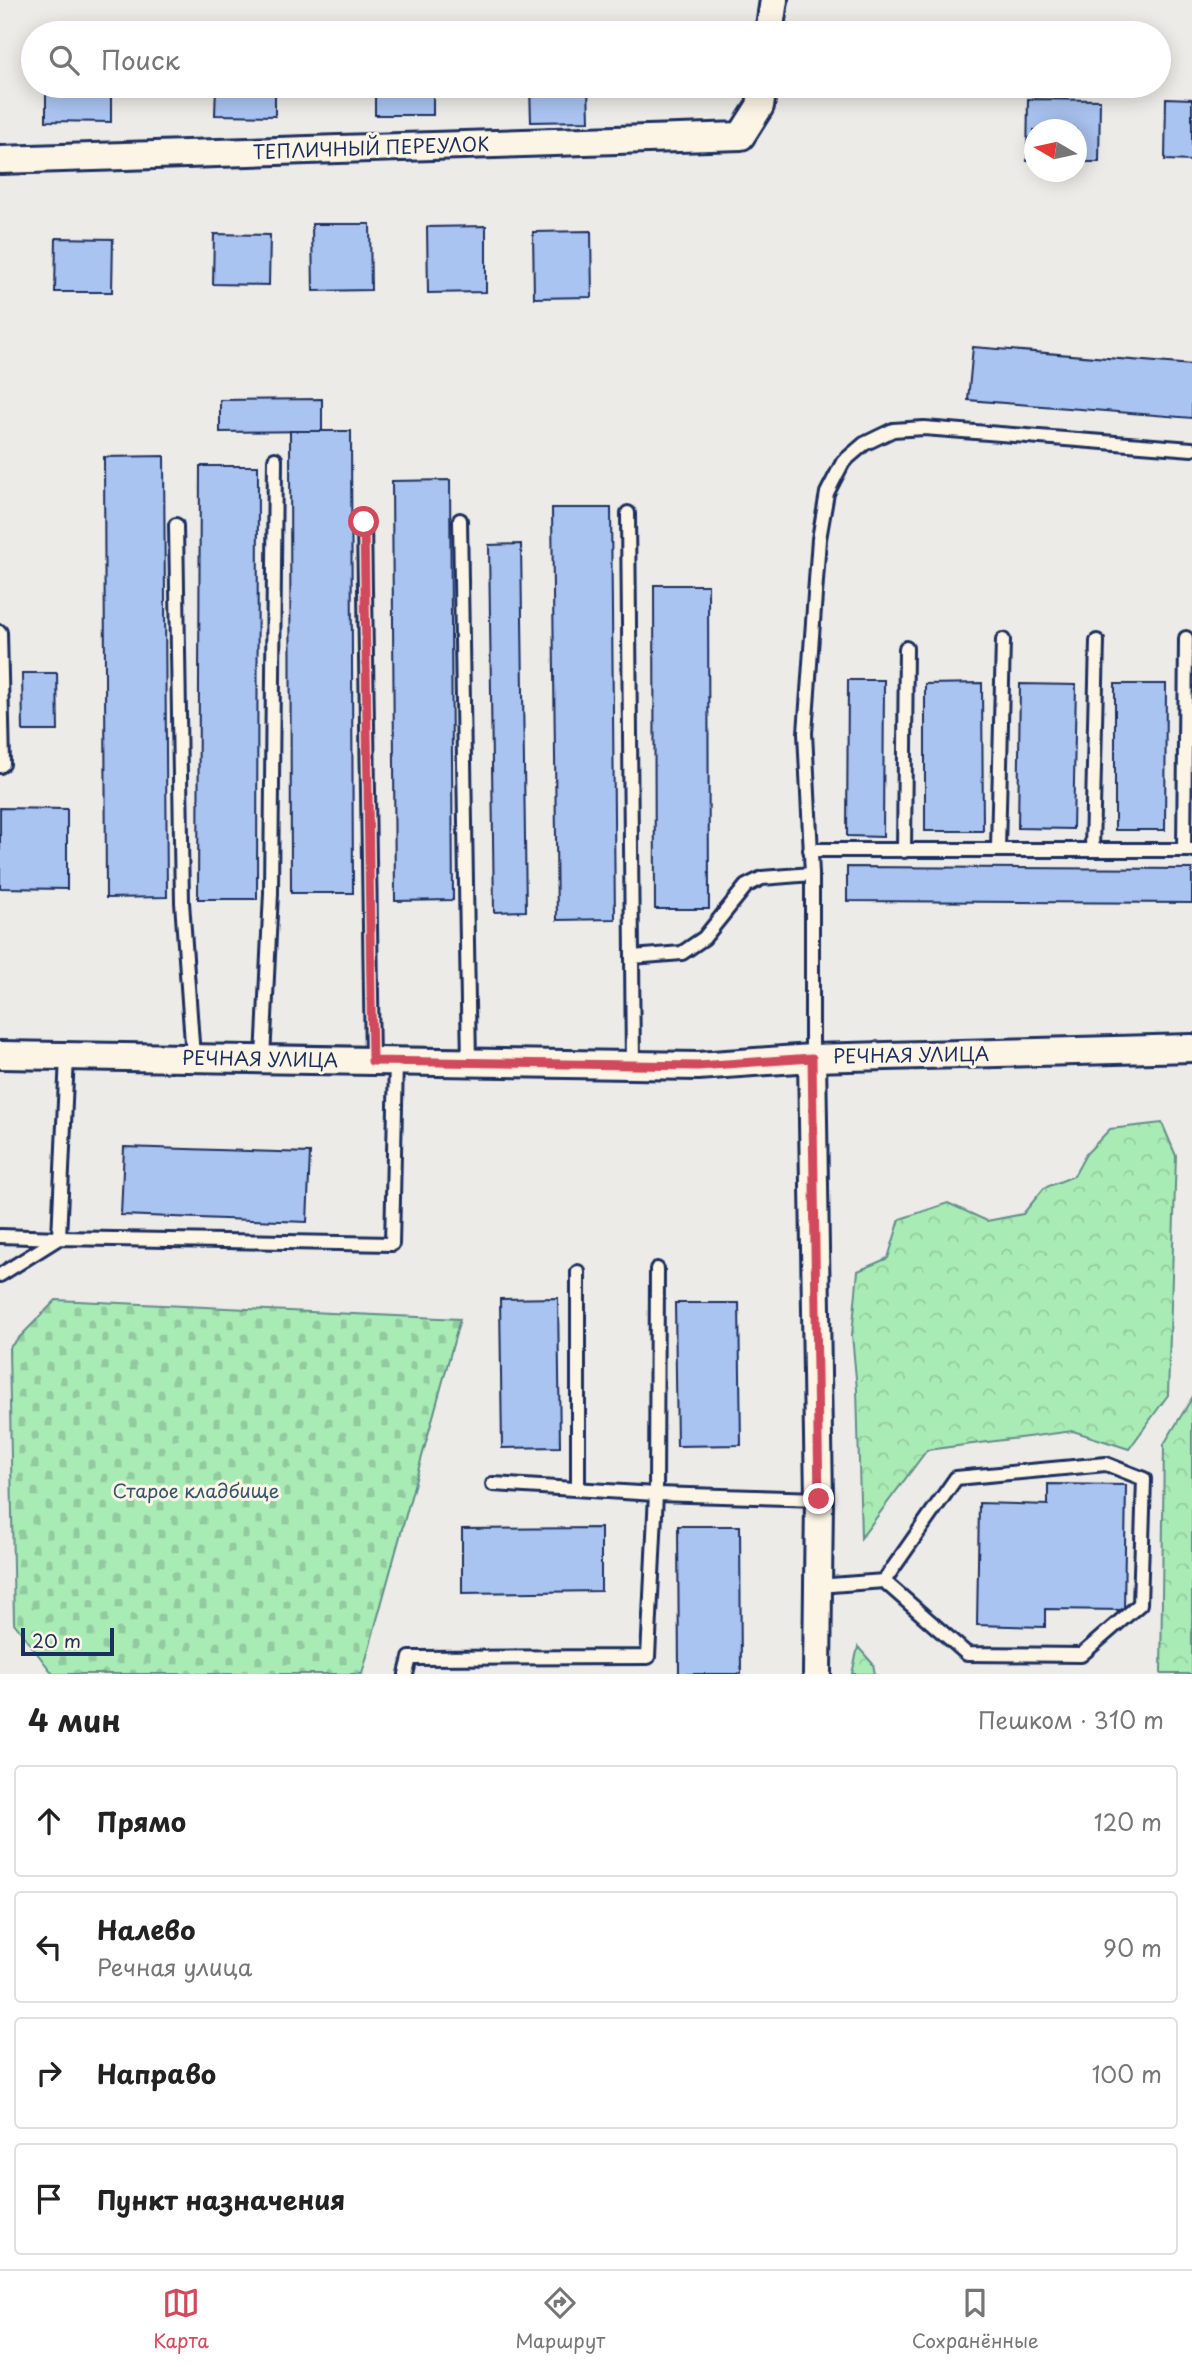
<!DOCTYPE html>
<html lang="ru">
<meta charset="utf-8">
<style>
:root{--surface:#fff;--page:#f6f6f6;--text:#222;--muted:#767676;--line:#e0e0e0;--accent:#d1495b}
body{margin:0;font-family:"Playpen Sans",sans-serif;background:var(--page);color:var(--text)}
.compass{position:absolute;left:1024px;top:119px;width:63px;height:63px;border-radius:50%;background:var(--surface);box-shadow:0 4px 18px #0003;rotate:279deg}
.scale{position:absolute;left:21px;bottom:18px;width:93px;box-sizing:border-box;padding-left:7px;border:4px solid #1b2f5e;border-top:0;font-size:19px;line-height:24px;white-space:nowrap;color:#1b2f5e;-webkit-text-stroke:5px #fcf5e5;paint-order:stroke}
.stop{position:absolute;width:21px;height:21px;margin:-16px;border:5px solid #d1495b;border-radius:50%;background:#fff}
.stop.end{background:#d1495b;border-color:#fff;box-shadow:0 2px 7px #0008}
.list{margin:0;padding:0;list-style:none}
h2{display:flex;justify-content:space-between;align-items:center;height:91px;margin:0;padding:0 28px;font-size:30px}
h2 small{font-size:23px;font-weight:400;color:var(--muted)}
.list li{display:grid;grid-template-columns:46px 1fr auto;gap:21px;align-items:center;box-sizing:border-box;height:112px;margin:0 14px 14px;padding:0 14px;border:2px solid var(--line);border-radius:7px}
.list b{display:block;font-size:26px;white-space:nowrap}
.list p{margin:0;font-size:23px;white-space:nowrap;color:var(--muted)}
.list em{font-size:23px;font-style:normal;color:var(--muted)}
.icon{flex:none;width:38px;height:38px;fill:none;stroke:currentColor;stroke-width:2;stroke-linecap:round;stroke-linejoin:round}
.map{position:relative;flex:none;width:1192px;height:1674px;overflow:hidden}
.search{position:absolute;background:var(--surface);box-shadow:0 4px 18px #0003;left:21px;right:21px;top:21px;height:77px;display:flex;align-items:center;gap:18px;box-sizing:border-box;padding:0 24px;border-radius:38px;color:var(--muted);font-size:26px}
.sheet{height:595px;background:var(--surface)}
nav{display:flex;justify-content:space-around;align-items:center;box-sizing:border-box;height:98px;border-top:2px solid var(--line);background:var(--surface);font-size:19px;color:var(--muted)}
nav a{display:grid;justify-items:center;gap:4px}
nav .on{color:var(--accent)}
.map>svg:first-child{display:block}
</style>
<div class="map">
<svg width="1192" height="1674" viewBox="0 0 1192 1674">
<defs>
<pattern id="forest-crowns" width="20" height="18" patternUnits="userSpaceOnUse" patternTransform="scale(1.75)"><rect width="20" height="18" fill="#a9ebb5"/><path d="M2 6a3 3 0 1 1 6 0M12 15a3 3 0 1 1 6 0" fill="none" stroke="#91ca9e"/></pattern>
<pattern id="cemetery-stones" width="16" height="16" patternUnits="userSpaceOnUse" patternTransform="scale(1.75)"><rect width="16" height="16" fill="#a9ebb5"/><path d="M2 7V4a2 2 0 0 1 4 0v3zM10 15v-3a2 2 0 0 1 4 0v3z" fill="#91ca9e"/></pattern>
</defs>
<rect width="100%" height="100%" fill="#ecebe7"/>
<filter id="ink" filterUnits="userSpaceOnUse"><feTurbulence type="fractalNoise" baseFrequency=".0143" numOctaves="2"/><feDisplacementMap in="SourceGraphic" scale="14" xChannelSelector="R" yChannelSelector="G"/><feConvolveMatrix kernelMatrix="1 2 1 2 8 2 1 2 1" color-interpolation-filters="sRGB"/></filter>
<g filter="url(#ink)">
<g fill="url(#forest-crowns)" stroke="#628d8a" stroke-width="2">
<polygon points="1162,1123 1176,1156 1168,1395 1129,1449 1073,1431 927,1450 861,1538 857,1389 852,1335 858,1271 888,1258 900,1219 948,1203 987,1221 1023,1214 1044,1188 1074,1176 1086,1154 1110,1129"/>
<polygon points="1192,1398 1192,1674 1161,1674 1164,1444"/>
<polygon points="858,1647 873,1664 875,1674 852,1674"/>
</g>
<polygon fill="url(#cemetery-stones)" stroke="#628d8a" stroke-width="2" points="56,1300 460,1319 362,1674 53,1674 14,1623 9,1348"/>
<g fill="#aac4f1" stroke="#1b2f5e" stroke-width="2">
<polygon points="46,86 111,86 111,122 46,121"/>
<polygon points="216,86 275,86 275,116 215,115"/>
<rect x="375" y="86" width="58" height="29"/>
<polygon points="530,86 588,86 589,121 531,122"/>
<polygon points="1166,98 1192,99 1192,161 1165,160"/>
<polygon points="1028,99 1100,100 1099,162 1076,162 1076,130 1034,130 1034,161 1027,161"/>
<polygon points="312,224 370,224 371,290 313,291"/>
<polygon points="486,226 486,292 428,293 427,227"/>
<polygon points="591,231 592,297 534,298 533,232"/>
<polygon points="214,234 270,235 269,285 213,284"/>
<polygon points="56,238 113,239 112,292 55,292"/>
<polygon points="973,347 1192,365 1192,418 968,400"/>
<polygon points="322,399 322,431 220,432 220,400"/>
<polygon points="290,431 351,431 353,893 291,893"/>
<polygon points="164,456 167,897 106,898 104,457"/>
<polygon points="200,466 258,466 257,899 198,899"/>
<polygon points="450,480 453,900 395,901 392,481"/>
<polygon points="552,508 611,508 615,919 557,920"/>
<polygon points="521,544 526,911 494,912 489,545"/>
<polygon points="654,585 708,585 709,909 655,909"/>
<polygon points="22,673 57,673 58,731 23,731"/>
<polygon points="848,680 884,680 883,837 847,836"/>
<polygon points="982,683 983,831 925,831 925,684"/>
<polygon points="1020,684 1076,685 1073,829 1018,828"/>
<polygon points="1115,684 1166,684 1165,830 1115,830"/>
<polygon points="0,808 67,809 67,889 0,888"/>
<polygon points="847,867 1192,869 1192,903 847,901"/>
<polygon points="124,1147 310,1153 307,1222 121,1215"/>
<polygon points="558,1298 560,1447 502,1448 500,1299"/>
<polygon points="675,1303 739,1303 741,1445 677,1446"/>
<polygon points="1048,1484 1126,1485 1124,1610 1045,1609 1045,1627 977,1625 979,1503 1048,1505"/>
<polygon points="678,1526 740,1526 741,1674 679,1674"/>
<polygon points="601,1528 601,1591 462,1593 462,1529"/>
</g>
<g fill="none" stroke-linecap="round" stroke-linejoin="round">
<defs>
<g id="lane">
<polyline points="628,513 633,1066"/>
<polyline points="460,520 469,1063"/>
<polyline points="364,522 372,1061"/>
<polyline points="176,525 182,902 193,1057"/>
<polyline points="0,632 3,764 0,766"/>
<polyline points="998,849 1003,640"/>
<polyline points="810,850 1192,850"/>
<polyline points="1092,850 1097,641"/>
<polyline points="1184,850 1186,638"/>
<polyline points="904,851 906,648"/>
<polyline points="632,957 682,953 704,938 746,886 762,878 812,874"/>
<polyline points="812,1058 812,874 805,733 819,539 827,493 843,462 864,444 893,430 924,428 1192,449"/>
<polyline points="263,1059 271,893 275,459"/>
<polyline points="0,1236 59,1238 67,1056"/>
<polyline points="578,1272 578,1488"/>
<polyline points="0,1275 59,1238 392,1244 396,1061"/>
<polyline points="493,1484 656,1494 819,1499"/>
<polyline points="818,1586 884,1581 967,1654 1081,1655 1140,1604 1144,1479 1106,1464 956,1478 884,1581"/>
<polyline points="406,1674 410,1658 648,1657 656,1494 657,1269"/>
</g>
<g id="street">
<polyline points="769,33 774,0"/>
<polyline points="0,160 741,136 760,106 763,86"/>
<polyline points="0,1055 698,1066 812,1058 1192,1048"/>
<polyline points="812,1058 819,1499 817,1674"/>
</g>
</defs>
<use href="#lane" stroke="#1b2f5e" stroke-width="18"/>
<use href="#street" stroke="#1b2f5e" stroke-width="32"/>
<use href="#lane" stroke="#fcf5e5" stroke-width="12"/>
<use href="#street" stroke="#fcf5e5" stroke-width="26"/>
</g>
</g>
<g fill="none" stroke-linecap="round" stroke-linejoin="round" filter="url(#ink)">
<polyline stroke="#d1495b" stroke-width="9" points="364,522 372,1061 698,1066 812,1058 819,1499"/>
</g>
<g text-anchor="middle" stroke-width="6" stroke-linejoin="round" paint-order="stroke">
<g font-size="19" fill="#1b2f5e" stroke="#fcf5e5">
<text transform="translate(371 148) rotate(-2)" y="7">ТЕПЛИЧНЫЙ ПЕРЕУЛОК</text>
<text transform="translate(911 1055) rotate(-1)" y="7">РЕЧНАЯ УЛИЦА</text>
<text transform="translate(260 1059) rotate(1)" y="7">РЕЧНАЯ УЛИЦА</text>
</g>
<g font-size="19" fill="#37556f" stroke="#fcf5e5">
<text x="196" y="1498">Старое кладбище</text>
</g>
</g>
</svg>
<svg class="compass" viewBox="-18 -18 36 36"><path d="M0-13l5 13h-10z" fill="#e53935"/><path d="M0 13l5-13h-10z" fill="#767676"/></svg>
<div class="scale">20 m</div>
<div class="stop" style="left:364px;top:522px"></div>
<div class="stop end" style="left:819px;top:1499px"></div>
<div class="search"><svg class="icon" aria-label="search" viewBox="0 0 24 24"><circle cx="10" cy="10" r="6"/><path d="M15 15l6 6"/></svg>Поиск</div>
</div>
<section class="sheet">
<h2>4 мин<small>Пешком · 310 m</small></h2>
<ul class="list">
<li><svg class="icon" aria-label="ahead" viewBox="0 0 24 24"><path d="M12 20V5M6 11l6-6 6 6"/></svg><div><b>Прямо</b></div><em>120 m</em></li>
<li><svg class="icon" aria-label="left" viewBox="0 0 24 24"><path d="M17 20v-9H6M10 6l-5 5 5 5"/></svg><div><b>Налево</b><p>Речная улица</p></div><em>90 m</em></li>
<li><svg class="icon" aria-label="right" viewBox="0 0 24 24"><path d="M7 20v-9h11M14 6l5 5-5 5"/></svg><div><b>Направо</b></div><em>100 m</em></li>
<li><svg class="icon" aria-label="arrive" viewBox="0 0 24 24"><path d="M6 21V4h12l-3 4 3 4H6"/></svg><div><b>Пункт назначения</b></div></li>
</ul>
</section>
<nav>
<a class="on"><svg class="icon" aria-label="map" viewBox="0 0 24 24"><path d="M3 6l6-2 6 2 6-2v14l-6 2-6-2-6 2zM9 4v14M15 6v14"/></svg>Карта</a>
<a><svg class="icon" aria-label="directions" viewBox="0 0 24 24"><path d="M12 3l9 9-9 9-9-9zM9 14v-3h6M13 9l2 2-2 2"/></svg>Маршрут</a>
<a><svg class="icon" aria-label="saved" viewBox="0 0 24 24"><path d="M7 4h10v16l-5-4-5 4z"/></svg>Сохранённые</a>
</nav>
